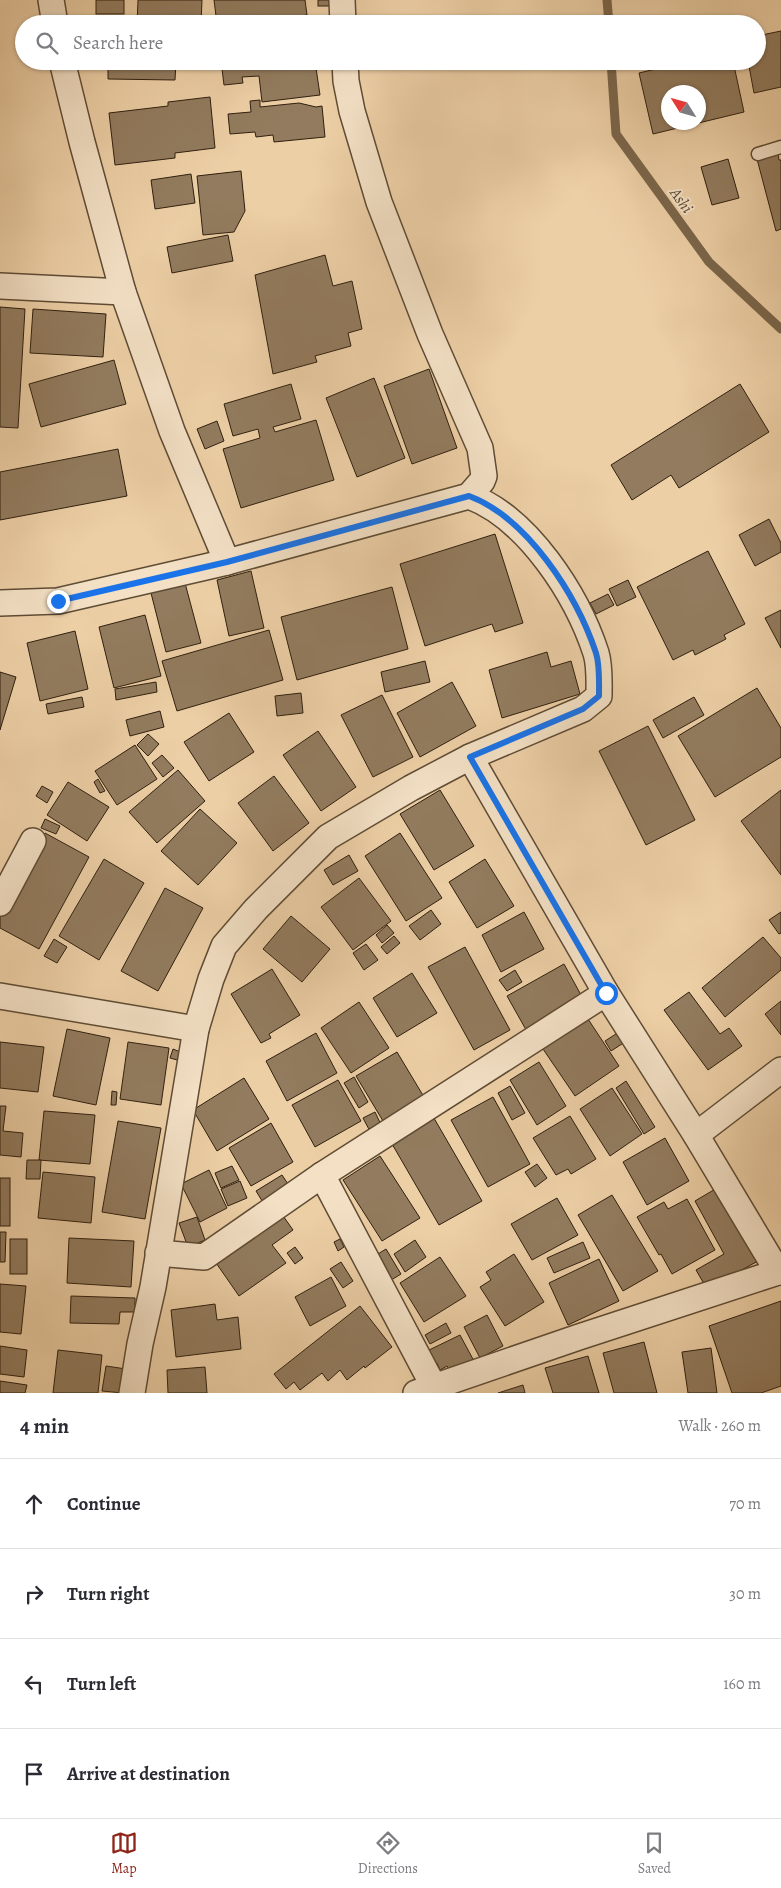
<!DOCTYPE html>
<meta charset="utf-8">
<style>
:root{--surface:#fff;--page:#f7f7f7;--text:#2b2b33;--muted:#7c7c81;--line:#e1e1e2;--accent:#8f2418}
body{margin:0;font-family:Alegreya,serif;background:var(--page);color:var(--text)}
.compass{position:absolute;left:661px;top:85px;width:45px;height:45px;border-radius:50%;background:var(--surface);box-shadow:0 1px 4px #0004;rotate:307deg}
.stop{position:absolute;width:15px;height:15px;margin:-11px;border:4px solid #1a73e8;border-radius:50%;background:#fff}
.stop.end{background:#1a73e8;border-color:#fff;box-shadow:0 1px 5px #0008}
.list{margin:0;padding:0;list-style:none}
h2{display:flex;justify-content:space-between;align-items:center;height:65px;margin:0;padding:0 20px;font-size:21px}
h2 small{font-size:16px;font-weight:400;color:var(--muted)}
.list li{display:grid;grid-template-columns:32px 1fr auto;gap:15px;align-items:center;box-sizing:border-box;height:90px;padding:0 20px;border-top:1px solid var(--line)}
.list b{display:block;font-size:19px;white-space:nowrap}
.list em{font-size:16px;font-style:normal;color:var(--muted)}
.icon{flex:none;width:28px;height:28px;fill:none;stroke:currentColor;stroke-width:2;stroke-linecap:round;stroke-linejoin:round}
.map{position:relative;flex:none;width:781px;height:1393px;overflow:hidden}
.search{position:absolute;background:var(--surface);box-shadow:0 1px 4px #0004;left:15px;right:15px;top:15px;height:55px;display:flex;align-items:center;gap:12px;box-sizing:border-box;padding:0 18px;border-radius:28px;color:var(--muted);font-size:19px}
.sheet{height:425px;background:var(--surface)}
nav{display:flex;justify-content:space-around;align-items:center;box-sizing:border-box;height:70px;border-top:1px solid var(--line);background:var(--surface);font-size:14px;color:var(--muted)}
nav a{display:grid;justify-items:center;gap:2px}
nav .on{color:var(--accent)}
.map>svg:first-child{display:block}
</style>
<div class="map">
<svg width="781" height="1393" viewBox="0 0 781 1393">
<rect width="100%" height="100%" fill="#edcfa6"/>
<filter id="stains"><feTurbulence type="fractalNoise" baseFrequency=".004" numOctaves="4"/><feColorMatrix values="0 0 0 0 .2 0 0 0 0 .09 0 0 0 0 .02 0 0 0 .5 -.17"/></filter>
<radialGradient id="worn" r=".72"><stop offset=".6" stop-color="#630" stop-opacity="0"/><stop offset="1" stop-color="#630" stop-opacity=".3"/></radialGradient>
<g fill="none" stroke-linecap="round" stroke-linejoin="round">
<g stroke="#7b664b" stroke-width="9">
<polyline points="607,0 609,24"/>
<polyline points="611,61 616,134 709,262 781,329"/>
</g>
</g>
<g fill="#927b5e" stroke="#30200f" fill-rule="evenodd">
<rect x="96" y="0" width="28" height="14"/>
<polygon points="138,0 202,0 201,24 137,24"/>
<polygon points="214,0 305,0 307,15 238,24 217,24"/>
<rect x="318" y="0" width="18" height="6"/>
<polygon points="781,31 781,87 754,93 748,61 757,61 757,36"/>
<polygon points="108,61 176,61 175,80 108,79"/>
<polygon points="221,61 315,61 320,95 262,102 259,76 242,77 243,83 224,85"/>
<path d="M689,61H733L744,112L653,134L639,73ZM668,92H698V122H668Z"/>
<polygon points="210,97 215,148 175,153 175,158 115,165 109,113 168,106 168,102"/>
<polygon points="260,100 260,107 299,103 316,107 322,106 325,137 274,142 273,135 256,137 255,132 230,134 228,114 251,112 250,101"/>
<polygon points="778,154 779,160 781,160 781,229 776,231 757,159"/>
<polygon points="728,159 739,198 712,205 701,167"/>
<polygon points="241,171 245,211 234,232 203,235 197,176"/>
<polygon points="191,174 195,203 155,209 151,180"/>
<polygon points="228,235 233,261 172,273 167,247"/>
<polygon points="325,255 333,286 352,281 362,329 348,333 351,346 315,356 317,362 273,374 255,275"/>
<polygon points="0,307 25,309 18,428 0,427"/>
<polygon points="33,309 106,314 103,357 30,353"/>
<polygon points="114,360 126,404 41,427 29,384"/>
<polygon points="429,369 457,448 412,464 384,386"/>
<polygon points="374,378 405,458 357,477 326,398"/>
<polygon points="291,384 301,419 273,427 275,432 316,420 334,480 241,508 223,449 260,438 258,429 233,436 224,404"/>
<polygon points="740,384 769,432 679,488 671,475 632,500 611,465"/>
<polygon points="217,421 224,441 205,449 197,429"/>
<polygon points="118,449 127,496 0,520 0,472"/>
<polygon points="769,519 781,543 781,552 755,566 739,535"/>
<polygon points="495,534 523,623 495,632 492,624 425,646 400,564"/>
<polygon points="708,551 745,624 724,635 726,639 695,655 693,650 673,660 637,587"/>
<polygon points="251,571 264,628 229,636 217,580"/>
<polygon points="628,580 636,597 617,606 609,589"/>
<polygon points="185,583 201,643 166,652 151,593"/>
<polygon points="392,587 408,649 297,680 281,617"/>
<polygon points="608,594 614,605 596,614 590,603"/>
<polygon points="781,610 781,648 765,618"/>
<polygon points="145,615 161,676 114,688 99,627"/>
<polygon points="269,630 283,680 177,711 162,661"/>
<polygon points="75,631 88,689 40,701 27,643"/>
<polygon points="547,652 551,667 571,661 580,694 502,718 489,670"/>
<polygon points="425,661 430,682 385,692 381,672"/>
<polygon points="0,672 16,677 0,730"/>
<polygon points="156,682 157,692 116,700 115,689"/>
<polygon points="452,682 476,726 420,757 397,713"/>
<polygon points="757,688 781,728 781,757 715,797 678,736"/>
<polygon points="301,693 303,713 277,716 275,696"/>
<polygon points="382,695 413,757 373,777 341,715"/>
<polygon points="82,697 84,707 48,714 46,704"/>
<polygon points="694,697 704,715 663,738 653,720"/>
<polygon points="160,711 164,727 130,736 126,720"/>
<polygon points="229,713 254,752 209,781 184,742"/>
<polygon points="648,726 695,820 646,845 599,751"/>
<polygon points="318,731 356,787 321,811 283,755"/>
<polygon points="148,734 159,744 148,756 137,745"/>
<polygon points="135,745 157,779 117,805 95,771"/>
<polygon points="162,755 174,768 163,777 152,763"/>
<polygon points="178,770 205,801 157,843 129,812"/>
<polygon points="274,776 309,823 273,851 238,803"/>
<polygon points="98,779 105,791 100,793 94,782"/>
<polygon points="68,782 109,807 87,841 47,815"/>
<polygon points="42,786 53,792 47,803 36,796"/>
<polygon points="440,790 474,846 434,870 400,814"/>
<polygon points="781,790 781,875 741,821"/>
<polygon points="200,809 237,843 198,885 161,851"/>
<polygon points="45,819 60,826 56,834 41,828"/>
<polygon points="45,833 89,857 39,949 0,928 0,916"/>
<polygon points="400,833 442,898 406,921 365,856"/>
<polygon points="349,855 358,871 333,885 324,870"/>
<polygon points="104,859 144,883 99,960 59,936"/>
<polygon points="485,859 514,906 477,928 449,882"/>
<polygon points="359,878 391,921 353,950 321,907"/>
<polygon points="165,888 203,908 158,991 121,971"/>
<polygon points="431,910 441,924 420,940 409,926"/>
<polygon points="524,912 544,949 501,972 482,935"/>
<polygon points="781,912 781,933 779,934 769,920"/>
<polygon points="291,916 330,949 302,982 263,949"/>
<polygon points="387,925 394,933 382,943 376,935"/>
<polygon points="394,936 400,943 387,954 381,947"/>
<polygon points="763,937 781,958 781,970 725,1017 702,988"/>
<polygon points="54,939 67,947 57,963 44,956"/>
<polygon points="366,944 378,960 364,970 353,953"/>
<polygon points="465,947 510,1030 474,1050 428,967"/>
<polygon points="564,964 586,1004 529,1035 507,996"/>
<polygon points="272,969 300,1015 269,1034 271,1038 261,1043 231,994"/>
<polygon points="515,970 522,982 507,991 499,980"/>
<polygon points="412,973 437,1013 397,1037 373,998"/>
<polygon points="689,992 720,1034 729,1028 742,1046 708,1070 664,1010"/>
<polygon points="781,1001 781,1035 765,1014"/>
<polygon points="359,1002 389,1048 351,1073 321,1028"/>
<polygon points="588,1019 619,1066 575,1096 543,1049"/>
<polygon points="67,1029 110,1038 96,1105 53,1096"/>
<polygon points="619,1032 625,1042 611,1051 605,1041"/>
<polygon points="316,1033 337,1073 287,1101 266,1061"/>
<polygon points="0,1042 44,1047 38,1092 0,1088"/>
<polygon points="128,1042 169,1048 161,1105 120,1099"/>
<polygon points="173,1049 183,1053 181,1061 170,1058"/>
<polygon points="397,1052 424,1097 383,1121 356,1076"/>
<polygon points="539,1062 566,1106 537,1125 510,1080"/>
<polygon points="354,1077 368,1102 359,1108 344,1083"/>
<polygon points="244,1078 269,1119 217,1151 193,1110"/>
<polygon points="338,1080 361,1121 315,1147 292,1105"/>
<polygon points="626,1081 655,1127 644,1134 616,1088"/>
<polygon points="510,1086 525,1113 512,1120 498,1093"/>
<polygon points="612,1088 642,1134 610,1156 580,1109"/>
<polygon points="112,1091 117,1092 116,1105 111,1105"/>
<polygon points="493,1097 530,1164 488,1187 451,1120"/>
<polygon points="0,1106 6,1106 3,1131 23,1133 21,1157 0,1155"/>
<polygon points="44,1111 95,1115 90,1164 39,1160"/>
<polygon points="375,1112 384,1131 373,1137 363,1118"/>
<polygon points="431,1113 482,1201 439,1225 388,1137"/>
<polygon points="570,1116 596,1159 571,1174 568,1169 556,1175 533,1138"/>
<polygon points="118,1121 161,1128 145,1219 102,1212"/>
<polygon points="271,1123 293,1162 251,1186 229,1148"/>
<polygon points="665,1138 689,1181 647,1205 623,1162"/>
<polygon points="380,1156 420,1218 382,1241 343,1180"/>
<polygon points="27,1160 41,1160 40,1179 26,1179"/>
<polygon points="537,1164 547,1178 535,1187 525,1172"/>
<polygon points="232,1166 239,1180 221,1188 215,1173"/>
<polygon points="209,1170 227,1208 200,1222 181,1184"/>
<polygon points="43,1172 95,1177 91,1223 38,1218"/>
<polygon points="282,1175 290,1187 264,1204 256,1191"/>
<rect x="0" y="1178" width="10" height="48"/>
<polygon points="240,1181 247,1198 228,1206 221,1189"/>
<polygon points="717,1188 758,1261 707,1289 696,1270 724,1254 695,1201"/>
<polygon points="612,1195 658,1271 623,1291 578,1215"/>
<polygon points="557,1198 578,1235 532,1260 511,1224"/>
<polygon points="687,1199 715,1250 672,1274 661,1254 659,1255 637,1217 664,1202 668,1209"/>
<polygon points="281,1213 293,1230 272,1245 286,1263 239,1296 214,1260"/>
<polygon points="197,1217 205,1240 188,1247 179,1223"/>
<polygon points="0,1232 6,1232 5,1262 0,1262"/>
<polygon points="69,1238 134,1241 131,1287 67,1283"/>
<rect x="10" y="1239" width="17" height="35"/>
<polygon points="340,1239 344,1247 338,1251 334,1242"/>
<polygon points="415,1240 426,1257 405,1272 394,1254"/>
<polygon points="583,1242 590,1258 554,1273 547,1258"/>
<polygon points="295,1247 303,1258 295,1264 287,1253"/>
<polygon points="386,1249 401,1274 388,1282 373,1257"/>
<polygon points="514,1254 544,1302 505,1326 480,1287 491,1280 486,1272"/>
<polygon points="440,1257 466,1296 424,1322 400,1283"/>
<polygon points="599,1259 619,1301 568,1325 549,1283"/>
<polygon points="341,1262 353,1281 343,1288 330,1269"/>
<polygon points="331,1277 346,1306 310,1326 295,1297"/>
<polygon points="0,1284 26,1286 21,1334 0,1332"/>
<polygon points="71,1296 135,1298 135,1312 120,1312 119,1324 70,1323"/>
<polygon points="781,1301 781,1386 761,1393 732,1393 709,1326"/>
<polygon points="215,1304 217,1320 238,1317 241,1349 176,1357 171,1310"/>
<polygon points="360,1306 392,1347 365,1368 364,1366 347,1380 340,1370 328,1381 322,1373 300,1390 294,1382 286,1389 274,1374"/>
<polygon points="487,1315 503,1346 480,1358 464,1327"/>
<polygon points="446,1323 451,1333 430,1344 425,1335"/>
<polygon points="460,1335 474,1361 451,1373 447,1366 440,1370 437,1363 434,1365 427,1351"/>
<polygon points="644,1342 657,1393 614,1393 603,1353"/>
<polygon points="0,1346 27,1350 24,1377 0,1374"/>
<polygon points="711,1348 717,1393 688,1393 682,1352"/>
<polygon points="58,1350 102,1355 98,1393 53,1393"/>
<polygon points="588,1356 599,1393 553,1393 545,1368"/>
<polygon points="106,1366 126,1369 123,1393 102,1391"/>
<polygon points="205,1367 207,1393 168,1393 167,1370"/>
<polygon points="0,1381 27,1385 25,1393 0,1393"/>
<polygon points="523,1385 525,1393 498,1393"/>
</g>
<g fill="none" stroke-linecap="round" stroke-linejoin="round">
<defs>
<polyline id="service" points="758,154 781,147"/>
<g id="minor">
<polyline points="51,0 55,24"/>
<polyline points="342,0 343,24"/>
<polyline points="62,61 82,142 123,292 172,431 227,562"/>
<polyline points="0,286 123,292"/>
<polyline points="0,603 58,601 227,562 469,496 482,481 484,476 480,448 430,334 379,202 352,111 346,81 345,61"/>
<polyline points="470,757 606,993 696,1135 778,1272"/>
<polyline points="0,903 33,841"/>
<polyline points="0,996 196,1029"/>
<polyline points="696,1135 781,1070"/>
<polyline points="322,1175 434,1387"/>
<polyline points="158,1253 204,1257 322,1175 606,993"/>
<path d="M132,1393L140,1344L153,1287L196,1029L211,979L224,946L256,909L328,837L411,788L470,757L583,709L599,696C599,682 600,666 596,653C577,595 528,518 469,496"/>
<polyline points="416,1393 579,1337 781,1271"/>
</g>
</defs>
<use href="#service" stroke="#5f4c35" stroke-width="15"/>
<use href="#minor" stroke="#5f4c35" stroke-width="28"/>
<use href="#service" stroke="#f3e0c5" stroke-width="12"/>
<use href="#minor" stroke="#f3e0c5" stroke-width="25"/>
</g>
<g fill="none" stroke-linecap="round" stroke-linejoin="round">
<path stroke="#1a73e8" stroke-width="6" d="M58,601L227,562L469,496C528,518 577,596 596,653C600,666 599,682 599,696L583,709L470,757L606,993"/>
</g>
<g text-anchor="middle" stroke-width="4" stroke-linejoin="round" paint-order="stroke">
<g font-size="16" font-style="italic" fill="#5c4932" stroke="#f3e0c5">
<text transform="translate(682 200) rotate(54)" y="6">Ashi</text>
</g>
</g>
<rect width="100%" height="100%" filter="url(#stains)"/>
<rect width="100%" height="100%" fill="url(#worn)"/>
</svg>
<svg class="compass" viewBox="-18 -18 36 36"><path d="M0-13l5 13h-10z" fill="#e53935"/><path d="M0 13l5-13h-10z" fill="#7c7c81"/></svg>
<div class="stop" style="left:606px;top:993px"></div>
<div class="stop end" style="left:58px;top:601px"></div>
<div class="search"><svg class="icon" aria-label="search" viewBox="0 0 24 24"><circle cx="10" cy="10" r="6"/><path d="M15 15l6 6"/></svg>Search here</div>
</div>
<section class="sheet">
<h2>4 min<small>Walk · 260 m</small></h2>
<ul class="list">
<li><svg class="icon" aria-label="ahead" viewBox="0 0 24 24"><path d="M12 20V5M6 11l6-6 6 6"/></svg><div><b>Continue</b></div><em>70 m</em></li>
<li><svg class="icon" aria-label="right" viewBox="0 0 24 24"><path d="M7 20v-9h11M14 6l5 5-5 5"/></svg><div><b>Turn right</b></div><em>30 m</em></li>
<li><svg class="icon" aria-label="left" viewBox="0 0 24 24"><path d="M17 20v-9H6M10 6l-5 5 5 5"/></svg><div><b>Turn left</b></div><em>160 m</em></li>
<li><svg class="icon" aria-label="arrive" viewBox="0 0 24 24"><path d="M6 21V4h12l-3 4 3 4H6"/></svg><div><b>Arrive at destination</b></div></li>
</ul>
</section>
<nav>
<a class="on"><svg class="icon" aria-label="map" viewBox="0 0 24 24"><path d="M3 6l6-2 6 2 6-2v14l-6 2-6-2-6 2zM9 4v14M15 6v14"/></svg>Map</a>
<a><svg class="icon" aria-label="directions" viewBox="0 0 24 24"><path d="M12 3l9 9-9 9-9-9zM9 14v-3h6M13 9l2 2-2 2"/></svg>Directions</a>
<a><svg class="icon" aria-label="saved" viewBox="0 0 24 24"><path d="M7 4h10v16l-5-4-5 4z"/></svg>Saved</a>
</nav>
